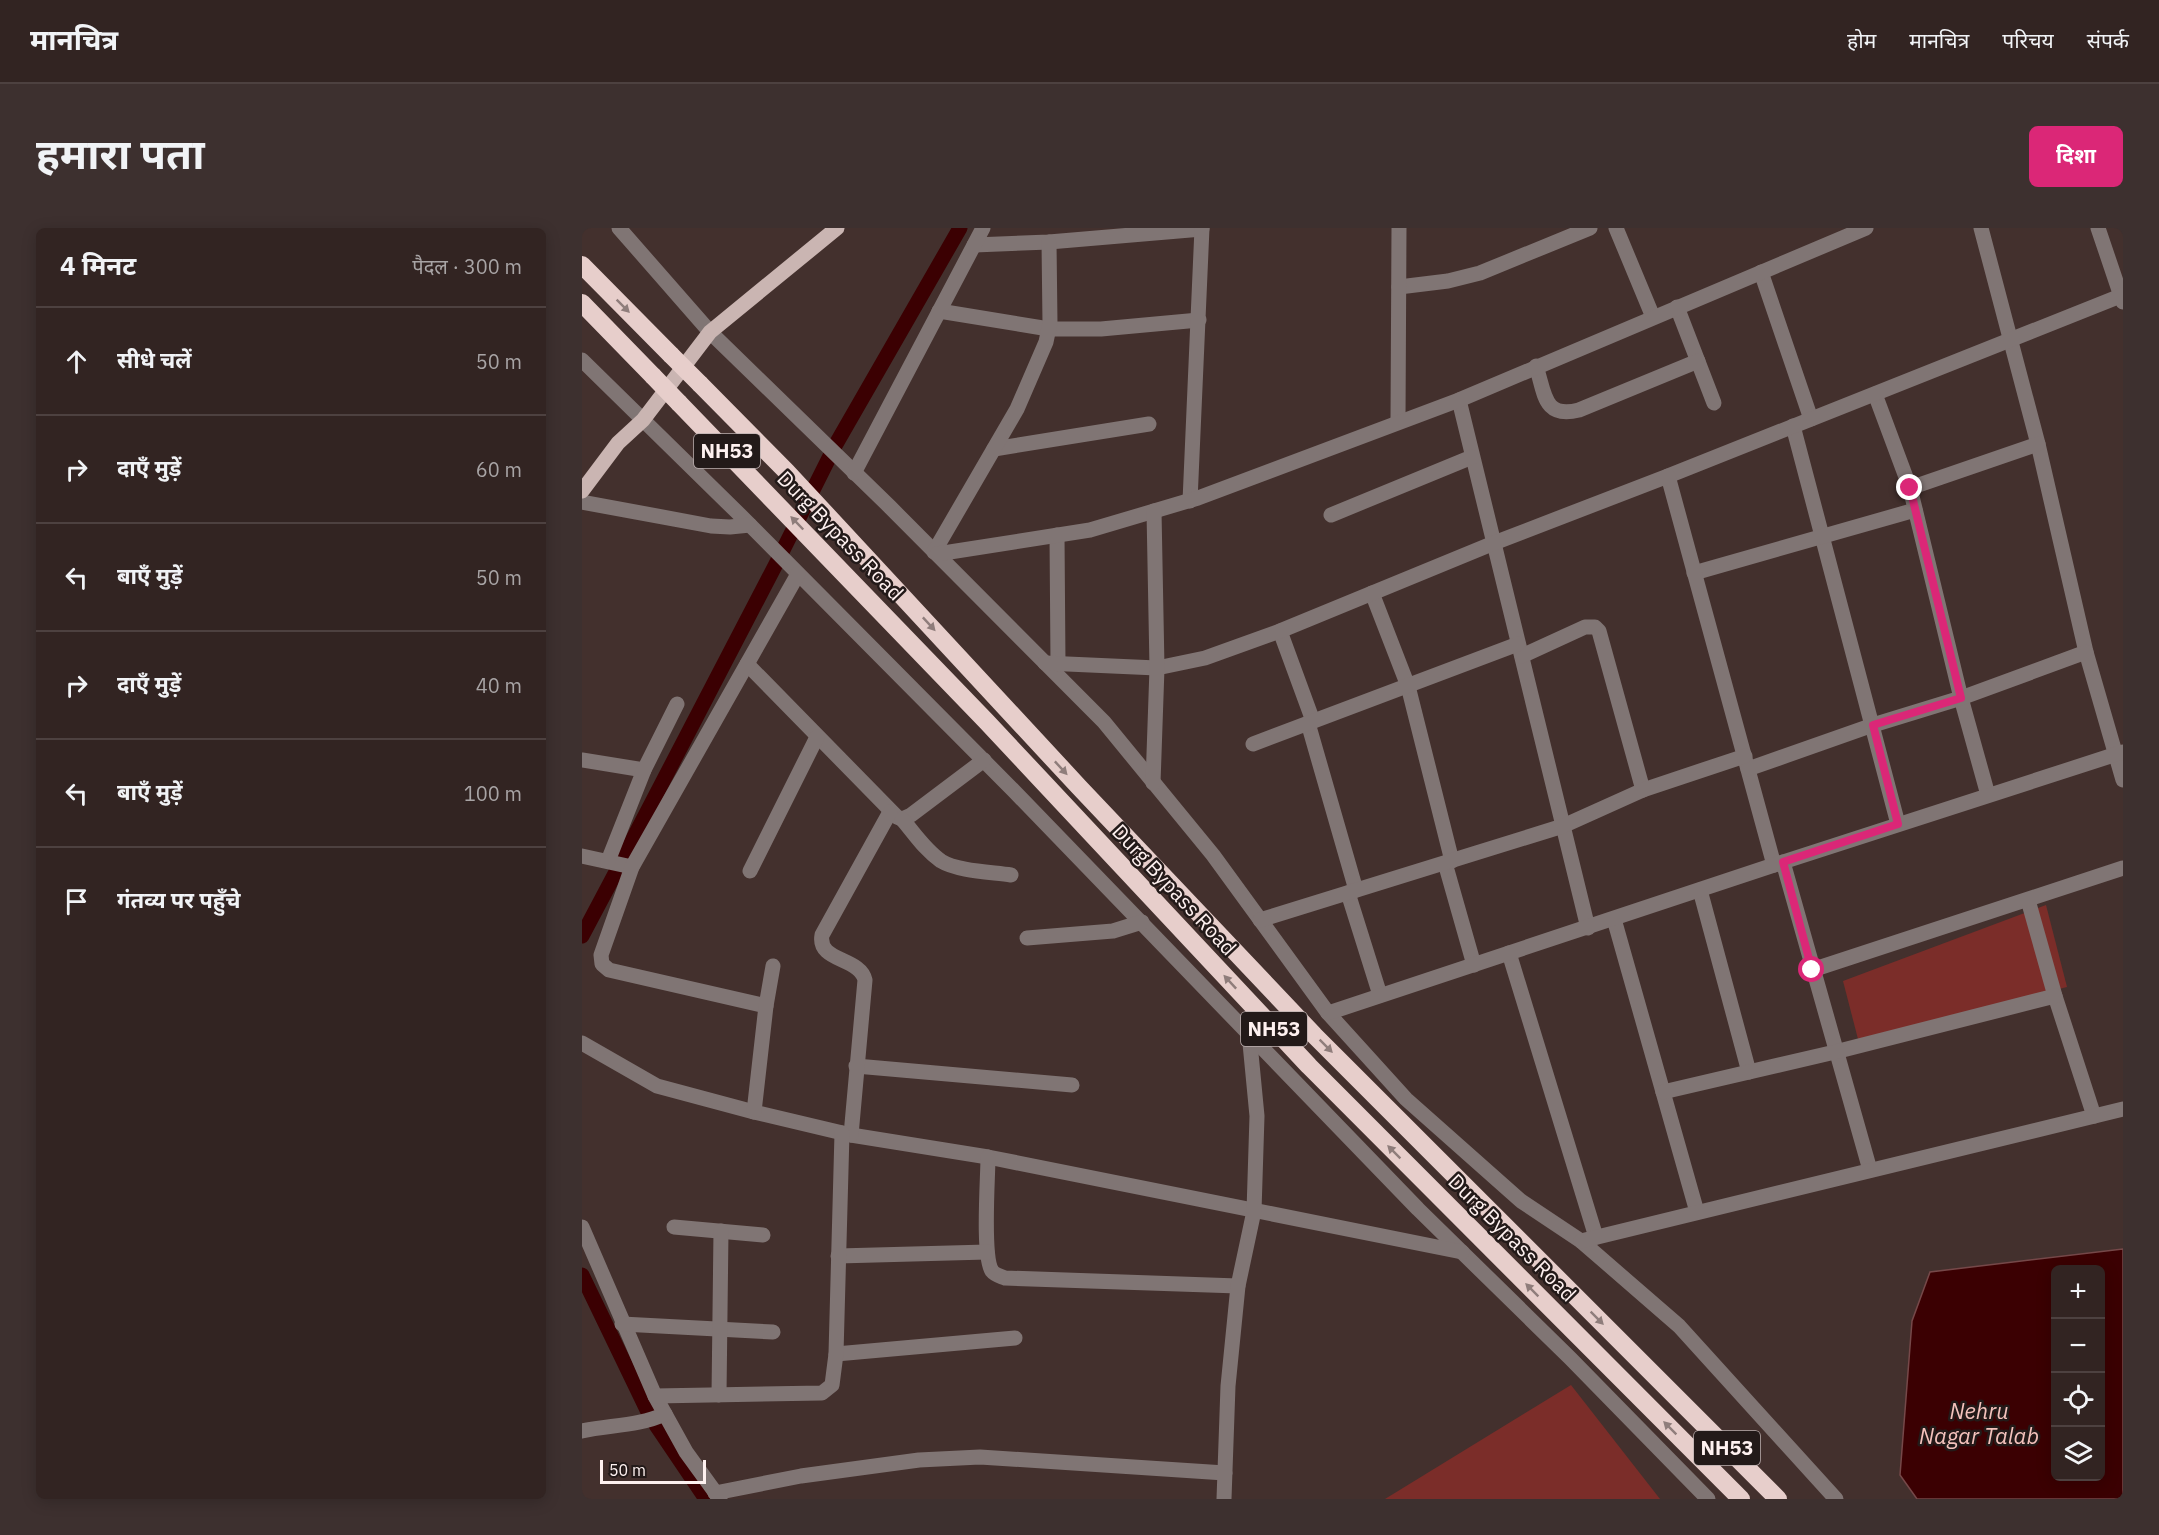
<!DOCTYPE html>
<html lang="hi">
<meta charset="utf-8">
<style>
:root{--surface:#322422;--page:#3d302f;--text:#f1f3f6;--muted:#a8a4a5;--line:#4d4140;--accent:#db2777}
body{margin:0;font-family:"IBM Plex Sans","Noto Sans Devanagari",sans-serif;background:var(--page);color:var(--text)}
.controls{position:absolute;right:18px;bottom:18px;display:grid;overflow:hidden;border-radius:9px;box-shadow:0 3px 15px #0003}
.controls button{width:54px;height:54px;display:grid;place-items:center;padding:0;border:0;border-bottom:2px solid var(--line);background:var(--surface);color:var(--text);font:30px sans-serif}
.scale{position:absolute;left:18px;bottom:15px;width:106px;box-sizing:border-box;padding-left:6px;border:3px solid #fef1f0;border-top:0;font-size:16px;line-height:21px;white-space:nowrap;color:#fef1f0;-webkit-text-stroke:4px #231a19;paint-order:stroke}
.stop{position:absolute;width:18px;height:18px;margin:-14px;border:4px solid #db2777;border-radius:50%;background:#fff}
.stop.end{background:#db2777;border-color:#fff;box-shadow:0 2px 6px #0008}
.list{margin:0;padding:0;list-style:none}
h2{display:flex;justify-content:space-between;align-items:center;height:78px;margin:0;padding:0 24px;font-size:26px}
h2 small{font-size:20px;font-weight:400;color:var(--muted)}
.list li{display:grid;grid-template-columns:39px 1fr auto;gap:18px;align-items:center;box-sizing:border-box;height:108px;padding:0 24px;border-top:2px solid var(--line)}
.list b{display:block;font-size:22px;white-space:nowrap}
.list em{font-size:20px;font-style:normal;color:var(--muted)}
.icon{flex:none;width:33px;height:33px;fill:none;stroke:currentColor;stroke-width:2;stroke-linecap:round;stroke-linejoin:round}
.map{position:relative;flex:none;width:1541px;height:1271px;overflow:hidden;border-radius:9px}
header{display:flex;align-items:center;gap:36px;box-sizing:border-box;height:84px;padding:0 30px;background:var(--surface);border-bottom:2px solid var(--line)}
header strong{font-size:28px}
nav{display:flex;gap:33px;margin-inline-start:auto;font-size:21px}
.intro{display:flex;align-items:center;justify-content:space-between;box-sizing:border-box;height:144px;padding:0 36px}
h1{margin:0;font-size:42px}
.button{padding:15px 27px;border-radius:9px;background:var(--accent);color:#fff;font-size:21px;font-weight:700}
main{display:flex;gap:36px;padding:0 36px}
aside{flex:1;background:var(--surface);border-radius:9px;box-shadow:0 3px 15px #0003}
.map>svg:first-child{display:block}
</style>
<header>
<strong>मानचित्र</strong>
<nav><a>होम</a><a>मानचित्र</a><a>परिचय</a><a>संपर्क</a></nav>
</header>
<div class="intro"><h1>हमारा पता</h1><a class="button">दिशा</a></div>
<main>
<aside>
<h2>4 मिनट<small>पैदल · 300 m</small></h2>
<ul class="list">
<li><svg class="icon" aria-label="ahead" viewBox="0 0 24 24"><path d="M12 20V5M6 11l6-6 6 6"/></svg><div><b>सीधे चलें</b></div><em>50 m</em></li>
<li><svg class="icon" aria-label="right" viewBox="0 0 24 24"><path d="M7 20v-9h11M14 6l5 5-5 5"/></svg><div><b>दाएँ मुड़ें</b></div><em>60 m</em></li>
<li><svg class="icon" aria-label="left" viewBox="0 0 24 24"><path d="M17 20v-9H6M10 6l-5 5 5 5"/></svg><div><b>बाएँ मुड़ें</b></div><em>50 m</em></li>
<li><svg class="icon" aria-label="right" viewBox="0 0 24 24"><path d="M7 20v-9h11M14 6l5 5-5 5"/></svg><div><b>दाएँ मुड़ें</b></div><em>40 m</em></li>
<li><svg class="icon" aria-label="left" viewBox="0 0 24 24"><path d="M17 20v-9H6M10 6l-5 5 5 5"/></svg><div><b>बाएँ मुड़ें</b></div><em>100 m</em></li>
<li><svg class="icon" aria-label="arrive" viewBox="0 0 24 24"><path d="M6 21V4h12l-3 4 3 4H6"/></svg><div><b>गंतव्य पर पहुँचे</b></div></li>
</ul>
</aside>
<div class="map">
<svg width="1541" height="1271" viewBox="0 0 1541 1271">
<rect width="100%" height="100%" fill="#43302d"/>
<g fill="#7b2d29">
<polygon points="1464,677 1485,759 1276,811 1261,753"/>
<polygon points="989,1157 1078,1271 803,1271"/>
</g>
<path fill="#3b0002" stroke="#764849" stroke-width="1.5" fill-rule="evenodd" d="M1541,1021V1271H1335L1318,1247L1330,1093L1348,1044ZM1474,1042H1518V1248H1474Z"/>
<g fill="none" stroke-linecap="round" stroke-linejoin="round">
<g stroke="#3b0002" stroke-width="15">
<polyline points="40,632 194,336 254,216 378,0"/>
<polyline points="0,708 35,642"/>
<polyline points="0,1047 67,1186"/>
<polyline points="74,1197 124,1271"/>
</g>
<g stroke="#807574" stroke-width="15">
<polyline points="37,0 128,104 308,279 522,494 631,627 746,785 824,871 939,973 999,1013 1097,1098 1254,1271"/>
<polyline points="1034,0 1071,89"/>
<polyline points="1399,0 1456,216 1504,424 1541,552"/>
<polyline points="1516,0 1541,74"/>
<polyline points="392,17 467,14 620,1"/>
<polyline points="1179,44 1229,191"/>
<polyline points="817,59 866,53 898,45 1008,0"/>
<polyline points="1095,79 1132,175"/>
<polyline points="357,83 467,101 519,101 617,92"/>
<polyline points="0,132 155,284 432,563 836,981 988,1130 1126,1271"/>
<path d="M954,138C963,165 961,191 997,182L1116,133"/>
<polyline points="1293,166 1328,260 1379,470 1406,567"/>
<polyline points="877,172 1006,700"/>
<polyline points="816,193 817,0"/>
<polyline points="1211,198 1316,596"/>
<polyline points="412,221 567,196"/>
<polyline points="272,245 401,0"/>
<polyline points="1086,248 1541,67"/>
<polyline points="1328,260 1456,216"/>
<polyline points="608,273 620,0"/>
<polyline points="0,274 129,298 148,299 168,297"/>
<polyline points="749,287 890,229"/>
<polyline points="475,307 476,436"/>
<polyline points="352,324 435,181 464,114 468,95 467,14"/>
<polyline points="355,326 508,302 616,270 877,172 1284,0"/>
<polyline points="1112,345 1333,282"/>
<polyline points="790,365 826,458 870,633"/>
<polyline points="698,403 731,493"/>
<polyline points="940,428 1003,399 1013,399 1017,403 1061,562"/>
<polyline points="463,435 575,440 623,430 698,403 912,315 1086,248 1192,637"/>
<polyline points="165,436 315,589 320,591 329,587 402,532"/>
<polyline points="726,495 774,662"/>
<polyline points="671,516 936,416"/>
<polyline points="0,532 62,542"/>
<polyline points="1166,541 1291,497 1379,470 1504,424"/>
<polyline points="571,555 575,440 572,283"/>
<path d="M320,591C332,605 343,622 359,633C375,643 409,644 429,647"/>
<polyline points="0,628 50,639"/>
<polyline points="26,633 62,542 95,476"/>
<polyline points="1201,634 1288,942"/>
<polyline points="863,635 892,737"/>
<polyline points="168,643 235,509"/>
<polyline points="1118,662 1167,844"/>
<polyline points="766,665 798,767"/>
<polyline points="1446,672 1473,768 1512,888"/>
<polyline points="1032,691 1115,984"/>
<polyline points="678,692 981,598 1061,562 1163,528"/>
<polyline points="445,710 531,703 560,694"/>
<polyline points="927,725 1014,1009"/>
<polyline points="1230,742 1541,640"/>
<polyline points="184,778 27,742 20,736 19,727 50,639 216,346"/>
<polyline points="746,785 1201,634 1541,524"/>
<polyline points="0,815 75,858 172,884 269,907 406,929 880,1024"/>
<polyline points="274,838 490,857"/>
<polyline points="1081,864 1253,824 1473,768"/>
<polyline points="172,884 184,778 191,738"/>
<path d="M269,907L283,752C278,729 235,734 240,707L308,584"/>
<path d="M406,929C406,950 400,1028 410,1043C413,1047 418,1048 423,1050L656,1058"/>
<polyline points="0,999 73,1168 104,1224 138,1271"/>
<polyline points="92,999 181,1007"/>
<polyline points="999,1013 1541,881"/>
<polyline points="256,1028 405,1024"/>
<polyline points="40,1096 191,1104"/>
<polyline points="254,1126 433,1110"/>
<polyline points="137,1167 139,1003"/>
<polyline points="73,1168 240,1165 250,1157 254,1126 260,905"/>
<path d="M0,1203C27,1197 57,1198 83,1186"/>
<polyline points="133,1265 219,1248 337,1232 398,1229 643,1245"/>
<polyline points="642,1271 646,1158 656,1058 672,983 675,888 667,805"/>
</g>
<polyline stroke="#cab5b2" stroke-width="15" points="0,263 36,215 61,192 128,104 255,0"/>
<g stroke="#e7cecb" stroke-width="18">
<polyline points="0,37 89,127"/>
<polyline points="0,75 71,148"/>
<polyline points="118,156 205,244 497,559 732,807 1196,1271"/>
<polyline points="97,175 404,493 727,838 1159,1271"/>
</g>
<g stroke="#e7cecb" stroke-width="18">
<polyline points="89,127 118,156"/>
<polyline points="71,148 97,175"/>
</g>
</g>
<defs><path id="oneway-solid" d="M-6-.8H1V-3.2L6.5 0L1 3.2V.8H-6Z" transform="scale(1.5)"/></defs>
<g fill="#8f7d7b">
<use href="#oneway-solid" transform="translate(41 78) rotate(45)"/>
<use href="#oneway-solid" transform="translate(215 295) rotate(-134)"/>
<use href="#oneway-solid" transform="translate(347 396) rotate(47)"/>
<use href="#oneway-solid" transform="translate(479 540) rotate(47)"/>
<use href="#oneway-solid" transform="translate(648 754) rotate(-133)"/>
<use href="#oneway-solid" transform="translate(744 818) rotate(45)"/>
<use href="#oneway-solid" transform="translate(812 924) rotate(-135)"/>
<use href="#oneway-solid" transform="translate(950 1062) rotate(-135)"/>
<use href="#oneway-solid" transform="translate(1015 1090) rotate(45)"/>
<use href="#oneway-solid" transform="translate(1088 1200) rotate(-135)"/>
</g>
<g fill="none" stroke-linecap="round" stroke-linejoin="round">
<polyline stroke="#db2777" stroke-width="8" points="1230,742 1201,634 1316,596 1291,497 1379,470 1328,260"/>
</g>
<g text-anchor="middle" stroke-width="5" stroke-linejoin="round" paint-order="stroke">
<g fill="#231a19" stroke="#bcb0b0" stroke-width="1.5">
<rect x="112" y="206" width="66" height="34" rx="4.5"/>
<rect x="659" y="784" width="66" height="34" rx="4.5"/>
<rect x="1112" y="1203" width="66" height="34" rx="4.5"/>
</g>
<g font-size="20" font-weight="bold" fill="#fef1f0">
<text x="145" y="230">NH53</text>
<text x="692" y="808">NH53</text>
<text x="1145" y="1227">NH53</text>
</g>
<g font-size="21" fill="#fef1f0" stroke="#231a19">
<text transform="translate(258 308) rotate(46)" y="7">Durg Bypass Road</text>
<text transform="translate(592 662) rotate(47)" y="7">Durg Bypass Road</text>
<text transform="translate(930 1010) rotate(45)" y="7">Durg Bypass Road</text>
</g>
<g font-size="22" font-style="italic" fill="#f4c2bc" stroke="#231a19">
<text x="1397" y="1191">Nehru<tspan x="1397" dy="25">Nagar Talab</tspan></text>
</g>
</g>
</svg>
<div class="controls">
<button>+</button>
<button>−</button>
<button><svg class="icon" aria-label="locate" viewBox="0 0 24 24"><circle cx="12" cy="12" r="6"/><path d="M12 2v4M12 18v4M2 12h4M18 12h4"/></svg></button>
<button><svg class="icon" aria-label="layers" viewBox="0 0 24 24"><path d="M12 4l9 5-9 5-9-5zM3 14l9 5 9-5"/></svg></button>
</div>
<div class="scale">50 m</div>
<div class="stop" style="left:1230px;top:742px"></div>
<div class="stop end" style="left:1328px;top:260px"></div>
</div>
</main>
